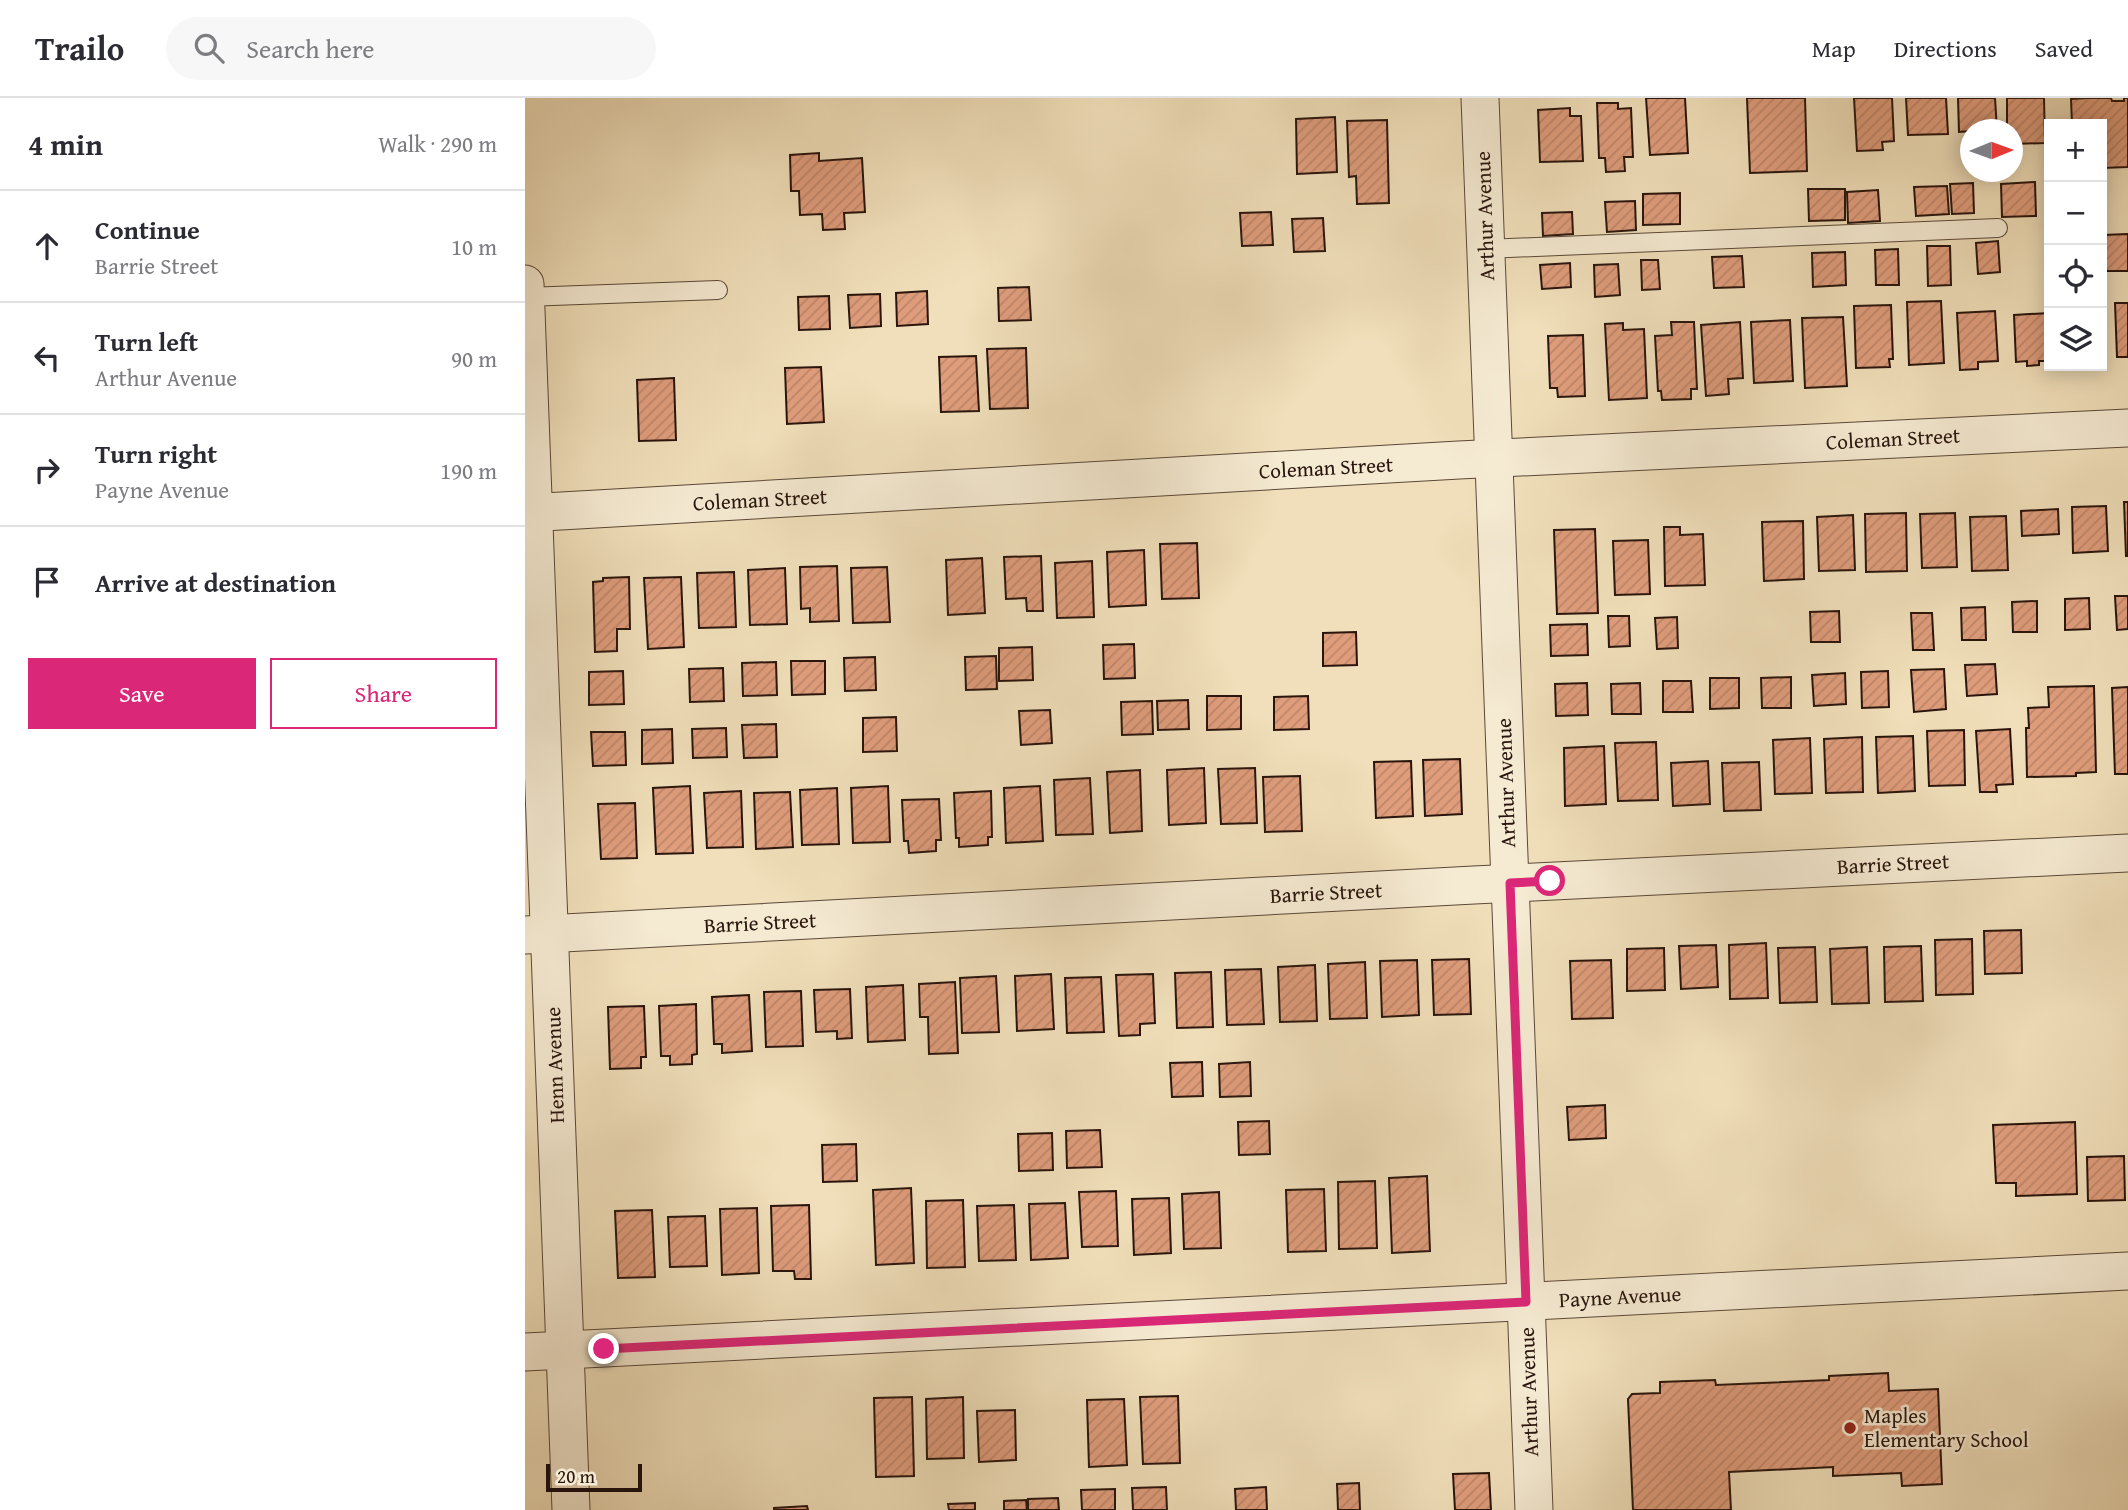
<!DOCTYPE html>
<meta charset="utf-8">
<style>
:root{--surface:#fff;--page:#f7f7f7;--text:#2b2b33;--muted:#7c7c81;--line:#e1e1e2;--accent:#db2777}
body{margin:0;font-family:"Gentium Book Plus",serif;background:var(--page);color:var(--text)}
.controls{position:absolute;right:21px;top:21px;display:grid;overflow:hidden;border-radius:0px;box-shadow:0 4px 18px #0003}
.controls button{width:63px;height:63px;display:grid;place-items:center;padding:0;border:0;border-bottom:2px solid var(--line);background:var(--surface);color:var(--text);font:35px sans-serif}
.compass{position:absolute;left:1435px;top:21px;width:63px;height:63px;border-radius:50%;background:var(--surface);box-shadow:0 4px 18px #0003;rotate:89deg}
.scale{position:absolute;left:21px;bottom:18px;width:96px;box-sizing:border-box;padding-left:7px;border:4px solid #29150d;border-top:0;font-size:19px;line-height:24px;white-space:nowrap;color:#29150d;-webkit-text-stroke:5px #f5ead2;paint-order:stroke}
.stop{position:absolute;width:21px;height:21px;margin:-16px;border:5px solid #db2777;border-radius:50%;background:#fff}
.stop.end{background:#db2777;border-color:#fff;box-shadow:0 2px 7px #0008}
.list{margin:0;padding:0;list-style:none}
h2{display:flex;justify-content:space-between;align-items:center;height:91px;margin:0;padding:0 28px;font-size:30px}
h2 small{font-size:23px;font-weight:400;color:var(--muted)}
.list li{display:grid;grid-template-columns:46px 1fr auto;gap:21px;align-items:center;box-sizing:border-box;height:112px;padding:0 28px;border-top:2px solid var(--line)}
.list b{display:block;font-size:26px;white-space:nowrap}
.list p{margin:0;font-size:23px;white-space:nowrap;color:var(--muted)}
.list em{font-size:23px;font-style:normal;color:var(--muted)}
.actions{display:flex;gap:14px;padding:21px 28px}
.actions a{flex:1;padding:16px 0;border:2px solid var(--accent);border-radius:0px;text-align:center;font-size:24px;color:var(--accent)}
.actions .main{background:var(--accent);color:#fff}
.icon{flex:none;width:38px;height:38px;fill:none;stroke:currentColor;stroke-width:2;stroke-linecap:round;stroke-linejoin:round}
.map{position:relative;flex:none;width:1603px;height:1412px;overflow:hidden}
header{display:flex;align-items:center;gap:42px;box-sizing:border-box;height:98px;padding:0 35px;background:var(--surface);border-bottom:2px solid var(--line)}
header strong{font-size:33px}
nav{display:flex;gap:38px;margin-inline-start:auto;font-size:24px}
.search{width:490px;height:63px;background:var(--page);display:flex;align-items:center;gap:18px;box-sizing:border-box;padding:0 24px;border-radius:38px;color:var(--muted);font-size:26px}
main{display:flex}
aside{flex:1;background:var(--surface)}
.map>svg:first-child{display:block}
</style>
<header>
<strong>Trailo</strong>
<div class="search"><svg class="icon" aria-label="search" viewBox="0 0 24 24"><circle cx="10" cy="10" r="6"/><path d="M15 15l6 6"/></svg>Search here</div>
<nav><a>Map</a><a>Directions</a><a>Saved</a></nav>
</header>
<main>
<aside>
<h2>4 min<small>Walk · 290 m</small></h2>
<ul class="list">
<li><svg class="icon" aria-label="ahead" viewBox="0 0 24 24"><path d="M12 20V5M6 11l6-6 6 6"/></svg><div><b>Continue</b><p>Barrie Street</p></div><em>10 m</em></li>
<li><svg class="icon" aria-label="left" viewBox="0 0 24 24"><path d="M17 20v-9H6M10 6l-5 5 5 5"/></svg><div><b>Turn left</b><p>Arthur Avenue</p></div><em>90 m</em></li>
<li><svg class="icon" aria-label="right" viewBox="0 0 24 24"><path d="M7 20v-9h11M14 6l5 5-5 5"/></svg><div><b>Turn right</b><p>Payne Avenue</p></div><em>190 m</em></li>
<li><svg class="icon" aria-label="arrive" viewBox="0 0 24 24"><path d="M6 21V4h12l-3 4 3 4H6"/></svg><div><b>Arrive at destination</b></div></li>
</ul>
<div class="actions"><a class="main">Save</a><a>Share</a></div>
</aside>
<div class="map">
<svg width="1603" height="1412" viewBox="0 0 1603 1412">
<defs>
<pattern id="building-hatch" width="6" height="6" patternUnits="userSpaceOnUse" patternTransform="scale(1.75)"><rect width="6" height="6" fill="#df9d7c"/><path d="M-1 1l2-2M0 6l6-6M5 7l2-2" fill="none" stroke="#bf866a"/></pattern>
</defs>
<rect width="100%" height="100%" fill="#f0dfba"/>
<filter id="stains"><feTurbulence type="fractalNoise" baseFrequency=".00286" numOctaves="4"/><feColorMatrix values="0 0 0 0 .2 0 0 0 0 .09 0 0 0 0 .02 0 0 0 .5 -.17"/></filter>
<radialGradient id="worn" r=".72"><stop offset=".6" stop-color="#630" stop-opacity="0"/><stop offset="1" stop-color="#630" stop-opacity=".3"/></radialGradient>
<g fill="url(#building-hatch)" stroke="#29150d" stroke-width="2">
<polygon points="1121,0 1160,0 1163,55 1125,57"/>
<polygon points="1222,0 1280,0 1282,73 1225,75"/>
<polygon points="1329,0 1367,0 1369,43 1357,44 1358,52 1332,53"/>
<polygon points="1381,0 1421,0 1423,36 1383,37"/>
<polygon points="1433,0 1470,0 1472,32 1446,32 1446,33 1434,34"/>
<polygon points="1482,0 1519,0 1520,45 1488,46 1488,32 1482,32"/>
<polygon points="1562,0 1586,0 1587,3 1599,3 1599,0 1603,0 1603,69 1577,70 1577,26 1547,26 1546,1"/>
<polygon points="1072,5 1093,5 1093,11 1106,10 1108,59 1099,59 1100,73 1081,74 1080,60 1074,60"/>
<polygon points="1045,10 1045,18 1056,18 1058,63 1015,64 1013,12"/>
<polygon points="810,19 812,74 772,76 771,21"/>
<polygon points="862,22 864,105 832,106 831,78 824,79 822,23"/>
<polygon points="294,55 294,63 337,60 340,114 319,115 320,131 298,132 297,116 275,117 274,93 266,93 265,57"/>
<polygon points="1510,84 1511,118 1477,119 1476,86"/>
<polygon points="1448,85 1449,115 1427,116 1425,86"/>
<polygon points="1422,88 1424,116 1391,118 1389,89"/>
<polygon points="1283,91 1320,91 1320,122 1284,123"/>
<polygon points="1353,92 1355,123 1323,125 1322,94"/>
<polygon points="1155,95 1155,126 1118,127 1118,96"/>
<polygon points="1110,103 1111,132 1082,134 1080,104"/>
<polygon points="746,114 748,147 717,148 715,115"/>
<polygon points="1047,114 1048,136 1018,138 1017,115"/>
<polygon points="798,120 800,153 769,154 767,121"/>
<polygon points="1603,136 1603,173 1579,173 1578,137"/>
<polygon points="1473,143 1475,174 1453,176 1451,145"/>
<polygon points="1402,148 1425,148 1426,187 1403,188"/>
<polygon points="1373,151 1374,187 1351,187 1350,152"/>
<polygon points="1320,154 1321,187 1288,189 1287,155"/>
<polygon points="1217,158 1219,189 1189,190 1187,159"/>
<polygon points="1116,162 1133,162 1135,191 1117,192"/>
<polygon points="1045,165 1046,189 1017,191 1015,167"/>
<polygon points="1093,166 1095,197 1070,199 1069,167"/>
<polygon points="504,189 506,222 474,223 473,190"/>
<polygon points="402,193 403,226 372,228 371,195"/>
<polygon points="355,196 356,228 325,230 323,197"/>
<polygon points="304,198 305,231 274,232 273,199"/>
<polygon points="1416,203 1419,265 1384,267 1382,204"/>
<polygon points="1590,205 1603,205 1603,259 1592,259"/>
<polygon points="1366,207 1368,261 1364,261 1365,269 1331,270 1329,208"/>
<polygon points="1470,213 1473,263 1453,264 1453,271 1435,272 1432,215"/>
<polygon points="1524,215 1524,263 1514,263 1514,267 1502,268 1502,263 1491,264 1489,217"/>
<polygon points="1318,219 1322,288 1280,290 1277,220"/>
<polygon points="1265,222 1268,283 1229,285 1226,224"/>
<polygon points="1146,224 1169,224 1172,291 1166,291 1166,301 1137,302 1136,293 1133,293 1130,238 1147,237"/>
<polygon points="1215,224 1218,280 1203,281 1204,296 1181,298 1176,227"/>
<polygon points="1098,225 1098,232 1119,231 1122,300 1084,302 1080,226"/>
<polygon points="1058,237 1060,298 1033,299 1032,290 1025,290 1023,238"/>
<polygon points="501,250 503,310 465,311 462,251"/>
<polygon points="451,258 454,313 416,314 414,259"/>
<polygon points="296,269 299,324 262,326 260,270"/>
<polygon points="149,280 151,342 114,343 112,282"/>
<polygon points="1599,404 1603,404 1603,458 1601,458"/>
<polygon points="1581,408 1583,453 1548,455 1547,409"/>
<polygon points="1533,411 1534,436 1497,438 1496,413"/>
<polygon points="1381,415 1382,473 1341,474 1340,416"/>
<polygon points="1430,415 1432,469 1397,470 1395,416"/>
<polygon points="1328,417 1330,472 1294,473 1292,419"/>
<polygon points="1481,418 1483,472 1447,473 1445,419"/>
<polygon points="1278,423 1279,481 1239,483 1237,424"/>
<polygon points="1139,429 1155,429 1155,437 1178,436 1180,487 1140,488"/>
<polygon points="1070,431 1073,515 1032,516 1029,432"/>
<polygon points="1123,442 1125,496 1090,497 1088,443"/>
<polygon points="672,445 674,500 637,501 635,446"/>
<polygon points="619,452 621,507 584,509 582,454"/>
<polygon points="516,458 518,513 502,513 501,500 481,501 479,459"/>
<polygon points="457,460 460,515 423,517 421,462"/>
<polygon points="567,463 569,519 532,520 530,465"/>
<polygon points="312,468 314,523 285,524 285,510 276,511 275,469"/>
<polygon points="362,469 365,524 328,525 326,470"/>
<polygon points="260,470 262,526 225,527 223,472"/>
<polygon points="209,474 211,529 174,530 172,475"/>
<polygon points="104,479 105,531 92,531 92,553 70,554 68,484 78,483 78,480"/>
<polygon points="156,479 159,549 123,551 119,480"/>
<polygon points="1590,498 1603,498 1603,531 1592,532"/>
<polygon points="1564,500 1565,531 1540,532 1540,501"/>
<polygon points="1512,503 1512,534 1488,534 1487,504"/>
<polygon points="1460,509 1461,542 1437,542 1436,510"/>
<polygon points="1314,513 1315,544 1286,544 1285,514"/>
<polygon points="1386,515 1407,515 1409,552 1388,552"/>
<polygon points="1083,518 1104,518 1105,548 1084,549"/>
<polygon points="1152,519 1153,550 1132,551 1130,520"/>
<polygon points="1062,526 1063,557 1026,558 1025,527"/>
<polygon points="831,534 832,567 798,568 798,535"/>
<polygon points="609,546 610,580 579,581 578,547"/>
<polygon points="507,549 508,582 474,583 474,550"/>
<polygon points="471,558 472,591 441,592 440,559"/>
<polygon points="350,559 351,592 320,593 319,560"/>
<polygon points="266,563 300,563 300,596 267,597"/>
<polygon points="251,564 252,597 218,598 217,565"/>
<polygon points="1470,566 1472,596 1442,598 1440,567"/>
<polygon points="198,570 199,603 165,604 164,571"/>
<polygon points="1419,571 1421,611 1389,614 1386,572"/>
<polygon points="98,573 99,606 64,607 64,574"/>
<polygon points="1363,573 1364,609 1337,610 1336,574"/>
<polygon points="1320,575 1321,606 1289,608 1287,577"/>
<polygon points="1266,579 1266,610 1237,610 1236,580"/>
<polygon points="1185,580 1214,580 1214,610 1185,611"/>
<polygon points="1138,583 1166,583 1168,614 1138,614"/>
<polygon points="1062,585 1063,617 1031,618 1030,586"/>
<polygon points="1115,585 1116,616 1087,616 1086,586"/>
<polygon points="1569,588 1571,674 1551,675 1551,678 1502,679 1501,630 1504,630 1503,610 1524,609 1523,589"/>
<polygon points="1603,589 1603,676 1590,676 1587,590"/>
<polygon points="682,598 716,598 716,631 682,632"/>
<polygon points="783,598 784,631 749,632 749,599"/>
<polygon points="663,602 664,631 633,632 632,603"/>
<polygon points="627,603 628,636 597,637 596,604"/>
<polygon points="525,612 527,645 496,647 494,613"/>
<polygon points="371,619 372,653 338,654 338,620"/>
<polygon points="251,626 252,659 219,660 217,627"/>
<polygon points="201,630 202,659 168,660 167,631"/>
<polygon points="147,631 148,665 117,666 117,632"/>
<polygon points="1485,631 1488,686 1471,687 1472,694 1455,694 1451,633"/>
<polygon points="1439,632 1440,687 1404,688 1402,633"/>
<polygon points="66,634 100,634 101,667 68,668"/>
<polygon points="1388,638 1390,693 1353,695 1351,639"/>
<polygon points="1337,639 1338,694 1301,695 1299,641"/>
<polygon points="1285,640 1287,695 1250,696 1248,642"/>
<polygon points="1131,644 1133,702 1093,703 1090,645"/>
<polygon points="1079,648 1081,706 1040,708 1039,650"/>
<polygon points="935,661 937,716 900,718 898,662"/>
<polygon points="886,663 888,718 851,720 849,664"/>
<polygon points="1183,663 1185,706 1148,708 1146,665"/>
<polygon points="1234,664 1236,712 1199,713 1197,665"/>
<polygon points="679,670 681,725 644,727 642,672"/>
<polygon points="730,670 732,725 696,726 693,671"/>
<polygon points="615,672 617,733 585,735 582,674"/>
<polygon points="775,678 777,733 740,734 738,679"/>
<polygon points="565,680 568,736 531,737 529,682"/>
<polygon points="165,688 168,755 131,756 128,690"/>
<polygon points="363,688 365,744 328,745 326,690"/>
<polygon points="515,688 518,743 481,745 479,690"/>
<polygon points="312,690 314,746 277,747 275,692"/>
<polygon points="216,693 218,749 182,750 179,695"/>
<polygon points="466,693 467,739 463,739 463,747 434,749 434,740 431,740 429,695"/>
<polygon points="265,694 268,749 231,751 229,695"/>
<polygon points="414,701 416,742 411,742 411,753 384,755 383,743 379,743 377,702"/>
<polygon points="110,705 112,760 76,761 73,706"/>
<polygon points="1496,832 1497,875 1460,876 1459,833"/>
<polygon points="1447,841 1448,896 1411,897 1410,842"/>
<polygon points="1241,845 1243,900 1205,901 1204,847"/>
<polygon points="1191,847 1193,889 1156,891 1154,848"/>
<polygon points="1396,848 1398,903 1360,904 1359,849"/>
<polygon points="1290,849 1292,904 1255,905 1253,850"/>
<polygon points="1342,849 1344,905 1307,906 1305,851"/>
<polygon points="1139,850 1140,892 1102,893 1102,851"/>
<polygon points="944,861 946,916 909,917 907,862"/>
<polygon points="892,862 894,917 857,919 855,863"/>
<polygon points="1086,862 1088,920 1047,921 1045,863"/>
<polygon points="840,864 842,920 805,921 803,866"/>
<polygon points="790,867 792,923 755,924 753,869"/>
<polygon points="736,871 739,926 702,927 700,872"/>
<polygon points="686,874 688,929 652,930 650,875"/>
<polygon points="526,876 529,931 492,933 490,878"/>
<polygon points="628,876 630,925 615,926 615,937 594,938 591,877"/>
<polygon points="471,878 474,934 437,935 435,880"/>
<polygon points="576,879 579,934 542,935 540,880"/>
<polygon points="430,884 433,955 404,956 403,919 395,919 394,886"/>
<polygon points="378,887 380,942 343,944 341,889"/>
<polygon points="325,891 327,940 312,941 312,933 291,934 289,892"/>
<polygon points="276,893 278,948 241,949 239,894"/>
<polygon points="224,897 227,953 197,955 197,946 189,946 187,899"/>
<polygon points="171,906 172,956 167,957 167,966 145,967 145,958 136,958 134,908"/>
<polygon points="119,908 121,959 116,959 116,970 85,971 83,909"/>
<polygon points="677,964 678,998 647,999 645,965"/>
<polygon points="725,964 726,998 695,999 694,966"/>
<polygon points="1080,1007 1081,1040 1044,1042 1042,1009"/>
<polygon points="744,1023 745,1056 714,1057 713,1024"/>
<polygon points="1550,1024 1552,1096 1491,1098 1491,1085 1471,1085 1468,1027"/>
<polygon points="575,1032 577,1069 542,1070 541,1033"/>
<polygon points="527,1035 528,1072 494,1073 493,1036"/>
<polygon points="331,1046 332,1083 298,1084 297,1047"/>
<polygon points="1599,1058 1600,1102 1563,1103 1562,1059"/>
<polygon points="902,1078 905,1153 867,1155 864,1080"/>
<polygon points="850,1083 852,1150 814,1151 813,1084"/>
<polygon points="386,1090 389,1165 351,1167 348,1092"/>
<polygon points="799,1091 801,1153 763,1154 761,1092"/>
<polygon points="591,1093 593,1148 557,1149 554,1094"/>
<polygon points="694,1094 696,1150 659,1151 657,1096"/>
<polygon points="644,1100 646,1155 609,1157 607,1101"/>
<polygon points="438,1102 440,1169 402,1170 401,1103"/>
<polygon points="540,1105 543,1160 506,1162 504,1106"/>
<polygon points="284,1107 286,1181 270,1181 269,1173 248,1173 246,1108"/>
<polygon points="489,1107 491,1162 454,1163 452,1108"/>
<polygon points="232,1110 234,1175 197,1177 195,1111"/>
<polygon points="127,1112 130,1179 93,1180 90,1113"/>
<polygon points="180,1118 182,1168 145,1169 143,1119"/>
<polygon points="1363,1275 1364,1293 1413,1291 1417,1386 1377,1388 1376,1375 1308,1378 1308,1369 1204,1374 1206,1412 1108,1412 1103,1301 1107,1296 1135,1295 1135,1284 1190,1282 1191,1287 1304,1282 1304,1278"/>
<polygon points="653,1298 655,1365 618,1366 615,1299"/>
<polygon points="387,1299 389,1378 351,1379 349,1300"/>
<polygon points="438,1299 439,1360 402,1361 401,1301"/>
<polygon points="599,1301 602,1367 564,1369 562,1302"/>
<polygon points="490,1312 491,1362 454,1364 452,1313"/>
<polygon points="964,1375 966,1412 930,1412 928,1376"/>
<polygon points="834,1385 835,1412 813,1412 812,1386"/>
<polygon points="641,1389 642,1412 608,1412 607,1390"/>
<polygon points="741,1389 742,1412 711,1412 710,1391"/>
<polygon points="590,1391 590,1412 557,1412 556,1392"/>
<polygon points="533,1400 534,1412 503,1412 503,1401"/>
<polygon points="501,1402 502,1412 479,1412 479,1403"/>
<polygon points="450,1405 450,1412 424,1412 423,1406"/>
<polygon points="282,1408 283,1412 249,1412 249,1410"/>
</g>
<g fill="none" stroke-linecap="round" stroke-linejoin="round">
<defs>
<g id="lane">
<polyline points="961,151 1473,130"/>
<polyline points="0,199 193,192"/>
</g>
<g id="street">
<polyline points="955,0 1009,1412"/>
<polyline points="0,186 46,1412"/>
<polyline points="0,415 934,362 1603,330"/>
<polyline points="0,837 949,787 1603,755"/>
<polyline points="0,1254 1603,1173"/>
</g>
</defs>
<use href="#lane" stroke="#5b4838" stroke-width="20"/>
<use href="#street" stroke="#5b4838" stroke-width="39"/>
<use href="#lane" stroke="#f5ead2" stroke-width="18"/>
<use href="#street" stroke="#f5ead2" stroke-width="37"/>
</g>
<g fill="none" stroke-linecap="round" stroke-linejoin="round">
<polyline stroke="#db2777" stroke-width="9" points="79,1251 1001,1204 985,785 1025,783"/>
</g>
<circle fill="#8f2418" stroke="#f5ead2" stroke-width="2.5" cx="1325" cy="1330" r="7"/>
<g text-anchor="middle" stroke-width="5" stroke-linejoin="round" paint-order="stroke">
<g font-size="21" fill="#29150d" stroke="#f5ead2">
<text transform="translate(960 118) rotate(-92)" y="7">Arthur Avenue</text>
<text transform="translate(1368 341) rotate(-3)" y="7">Coleman Street</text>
<text transform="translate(801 370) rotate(-3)" y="7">Coleman Street</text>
<text transform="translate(235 402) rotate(-3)" y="7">Coleman Street</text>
<text transform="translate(981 685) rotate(-92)" y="7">Arthur Avenue</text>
<text transform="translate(1368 766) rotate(-3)" y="7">Barrie Street</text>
<text transform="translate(801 795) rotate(-3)" y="7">Barrie Street</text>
<text transform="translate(235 825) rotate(-3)" y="7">Barrie Street</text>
<text transform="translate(30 967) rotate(-92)" y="7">Henn Avenue</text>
<text transform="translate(1095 1199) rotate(-3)" y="7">Payne Avenue</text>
<text transform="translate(1004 1294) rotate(-92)" y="7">Arthur Avenue</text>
</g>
<g font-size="21" fill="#29150d" stroke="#f5ead2" text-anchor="start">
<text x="1339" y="1325">Maples<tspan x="1339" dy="24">Elementary School</tspan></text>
</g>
</g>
<rect width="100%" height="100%" filter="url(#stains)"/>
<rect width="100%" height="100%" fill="url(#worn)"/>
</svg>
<div class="controls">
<button>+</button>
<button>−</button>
<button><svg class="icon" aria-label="locate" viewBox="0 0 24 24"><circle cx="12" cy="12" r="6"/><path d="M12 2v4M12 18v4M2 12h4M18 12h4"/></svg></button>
<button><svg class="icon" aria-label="layers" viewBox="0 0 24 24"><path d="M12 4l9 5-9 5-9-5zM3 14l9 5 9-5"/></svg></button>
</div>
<svg class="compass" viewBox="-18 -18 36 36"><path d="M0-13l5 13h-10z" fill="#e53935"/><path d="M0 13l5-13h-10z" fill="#7c7c81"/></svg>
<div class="scale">20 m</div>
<div class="stop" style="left:1025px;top:783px"></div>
<div class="stop end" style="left:79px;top:1251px"></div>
</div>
</main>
